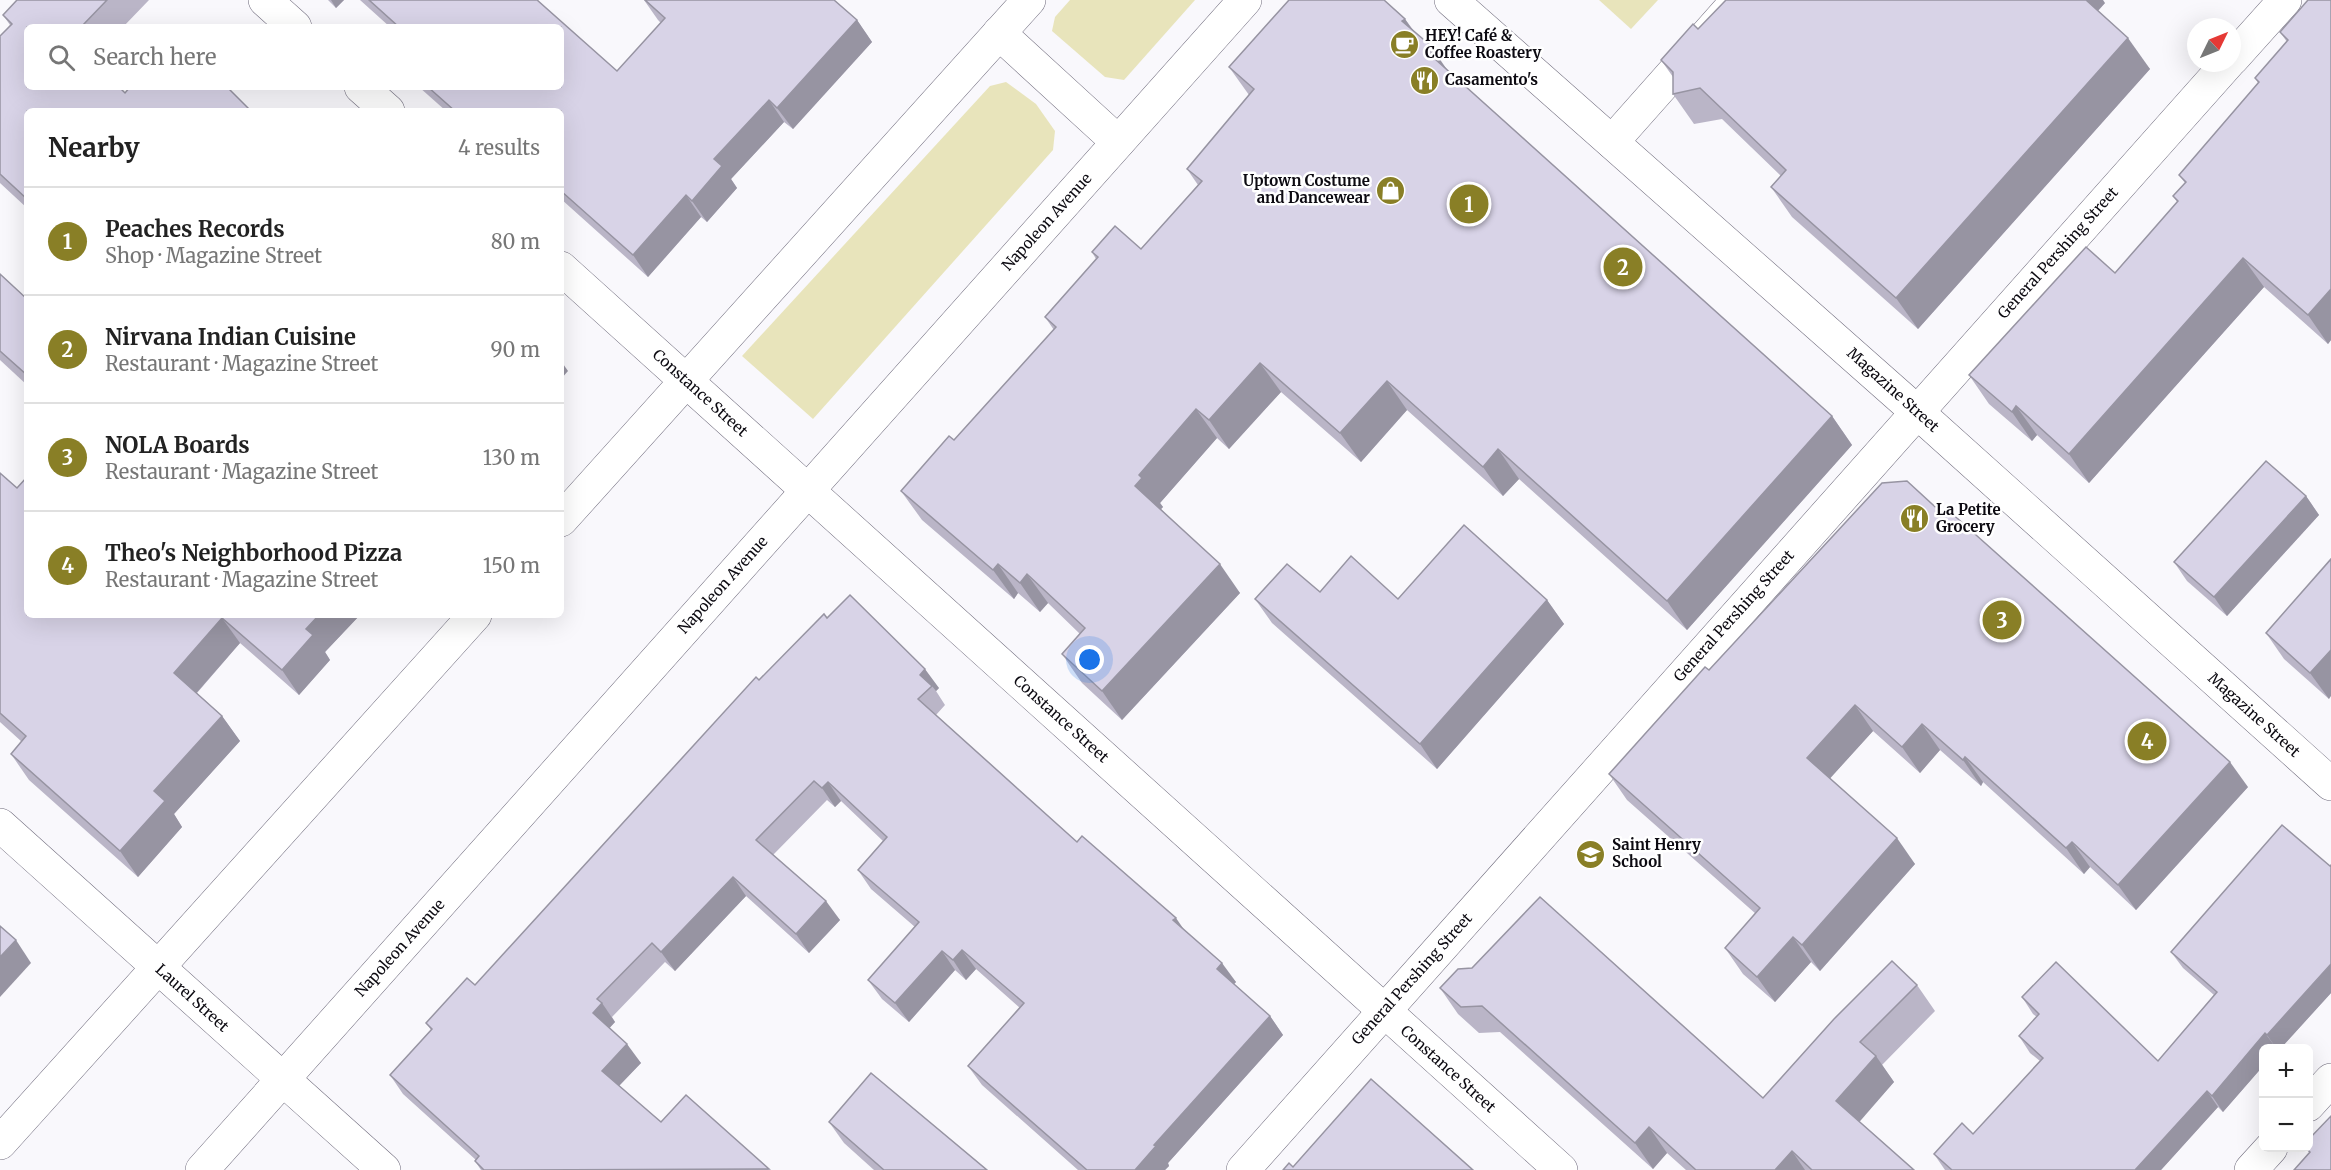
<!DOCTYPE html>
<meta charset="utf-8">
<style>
:root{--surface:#fff;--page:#f2f2f2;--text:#222;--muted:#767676;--line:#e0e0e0;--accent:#897f26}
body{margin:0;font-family:Merriweather,serif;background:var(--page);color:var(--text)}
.controls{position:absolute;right:18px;bottom:18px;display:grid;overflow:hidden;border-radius:9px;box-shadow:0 6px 24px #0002}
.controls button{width:54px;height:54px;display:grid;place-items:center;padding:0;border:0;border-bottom:2px solid var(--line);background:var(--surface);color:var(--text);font:30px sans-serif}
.compass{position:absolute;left:2187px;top:18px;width:54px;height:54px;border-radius:50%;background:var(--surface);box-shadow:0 6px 24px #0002;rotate:47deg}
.you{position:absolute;left:1090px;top:660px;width:21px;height:21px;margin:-15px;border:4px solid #fff;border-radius:50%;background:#1a73e8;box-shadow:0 0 0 9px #1a73e833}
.badge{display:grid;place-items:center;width:39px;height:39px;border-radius:50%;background:var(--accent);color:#fff;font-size:20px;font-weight:700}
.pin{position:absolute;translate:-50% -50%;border:3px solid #fff;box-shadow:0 2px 6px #0006}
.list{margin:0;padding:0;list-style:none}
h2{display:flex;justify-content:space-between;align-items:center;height:78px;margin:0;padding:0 24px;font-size:26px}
h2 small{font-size:20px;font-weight:400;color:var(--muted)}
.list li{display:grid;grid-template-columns:39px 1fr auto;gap:18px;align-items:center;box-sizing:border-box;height:108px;padding:0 24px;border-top:2px solid var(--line)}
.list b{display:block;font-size:22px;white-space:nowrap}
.list p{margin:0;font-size:20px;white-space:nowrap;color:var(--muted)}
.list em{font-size:20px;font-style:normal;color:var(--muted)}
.icon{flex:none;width:33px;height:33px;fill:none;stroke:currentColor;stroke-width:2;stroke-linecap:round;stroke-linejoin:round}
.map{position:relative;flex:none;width:2331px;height:1170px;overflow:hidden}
.search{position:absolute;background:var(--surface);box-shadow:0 6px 24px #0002;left:24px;top:24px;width:540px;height:66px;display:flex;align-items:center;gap:15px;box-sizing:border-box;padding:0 21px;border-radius:9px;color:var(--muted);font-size:22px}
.panel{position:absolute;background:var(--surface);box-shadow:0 6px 24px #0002;left:24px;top:108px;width:540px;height:510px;border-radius:9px}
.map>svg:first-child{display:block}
</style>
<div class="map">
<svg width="2331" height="1170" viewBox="0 0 2331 1170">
<rect width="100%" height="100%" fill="#f9f8fc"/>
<g fill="#e8e4bb">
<polygon points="1070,0 1195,0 1124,80 1105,77 1052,31 1055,17"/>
<polygon points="1599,0 1658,0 1631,29"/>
<polygon points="1006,82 1036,104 1055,131 1053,150 813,419 742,356 990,86"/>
</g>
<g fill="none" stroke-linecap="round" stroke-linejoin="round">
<defs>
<g id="minor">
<polyline points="265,0 295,27"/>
<polyline points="1451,0 1916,411 2331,784"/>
<polyline points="999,33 1118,142"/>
<polyline points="2232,59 2285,0"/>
<polyline points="361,87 388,111"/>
<polyline points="1612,142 1738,0"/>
<polyline points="561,268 1561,1170"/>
<polyline points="561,520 1029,0"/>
<polyline points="0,825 384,1170"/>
<polyline points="2308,1105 2331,1080"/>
<polyline points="0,1143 475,615"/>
<polyline points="202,1170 1245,0"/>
<polyline points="1243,1170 2228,63"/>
<polyline points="2251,1170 2271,1148"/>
</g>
</defs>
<use href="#minor" stroke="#716d7e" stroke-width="34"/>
<use href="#minor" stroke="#fff" stroke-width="33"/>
</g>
<g fill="#bab5c7">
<polygon points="17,0 149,0 123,27 27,27 125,93 227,87 27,111 27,208 0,183 0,36 10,25 3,15"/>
<polygon points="328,0 344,0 336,8"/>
<polygon points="360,0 538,0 540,3 617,71 661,23 658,20 644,0 834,0 857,20 872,42 793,129 784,122 731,179 737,188 707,222 701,217 648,277 561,199 561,111 446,111 419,87 561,87 561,27 390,27"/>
<polygon points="2331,0 2331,340 2328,344 2264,287 2089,483 2037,435 2032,441 1989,404 1969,375 2115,273 2177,202 2173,196 2185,183 2179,175 2258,83 2255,78 2287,42 2280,32"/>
<polygon points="2105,3 2098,11 2150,69 1918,329 1792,217 1771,187 1781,176 1722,119 1694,124 1673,94 1673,77 1661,60 1698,29"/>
<polygon points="1405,19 1414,31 1449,72 1832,416 1852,445 1687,630 1519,479 1503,496 1407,410 1361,462 1281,392 1229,449 1217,438 1160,503 1163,507 1161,509 1240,593 1122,720 1082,683 1062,654 1080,634 1048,603 1040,612 1018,593 1014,599 922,520 901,491 954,440 1054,330 1045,317 1096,259 1092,252 1141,249 1198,185 1187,169 1249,95 1229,67"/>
<polygon points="0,274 27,299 27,385 0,360"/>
<polygon points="0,473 27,615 360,615 325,652 330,660 299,695 240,643 197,693 222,716 240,741 174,814 182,827 138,877 29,780 11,754 22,742 0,722"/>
<polygon points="2306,496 2319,515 2227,616 2187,581 2174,562"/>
<polygon points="2331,559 2329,699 2284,659 2266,633"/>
<polygon points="1320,592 1398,599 1547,600 1564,624 1437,769 1272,623 1255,599"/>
<polygon points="827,618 939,688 936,691 945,705 936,715 1077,842 1183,929 1236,982 1234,984 1270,1016 1283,1035 1168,1163 1169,1166 1165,1170 1078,1170 982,1085 968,1066 1020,1008 976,969 966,980 955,970 909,1022 882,999 868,980 915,927 871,889 858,870 883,841 841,801 835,807 827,800 773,855 840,920 809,953 746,896 675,971 665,962 612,1017 615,1022 609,1028 641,1063 619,1086 661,1122 770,1170 481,1170 475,1161 476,1160 403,1094 390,1075 431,1030 426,1023 475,985 759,680"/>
<polygon points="1709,670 2248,787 2136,910 2090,867 2084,874 1983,782 1981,786 1940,750 1920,773 1873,731 1830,778 1915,864 1820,971 1811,962 1775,1002 1743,974 1725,948 1756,914 1627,800 1609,774"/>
<polygon points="2171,952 2331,993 2281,1048 2264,1048 2264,1065 2223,1112 2218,1107 2161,1170 1945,1170 1934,1154 1973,1134 2040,1061 2030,1053 2019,1036 2037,1017 2033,1014 2022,997 2158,1061 2214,995 2183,968"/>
<polygon points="1917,985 1935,1011 1882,1065 1894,1082 1859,1121 1914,1170 1686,1170 1667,1153 1653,1169 1500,1032 1479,1033 1458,1014 1440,988 1763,1098"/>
<polygon points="829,1122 987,1170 874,1170 844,1143"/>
</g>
<g fill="#9794a2">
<polygon points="331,0 344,0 336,8"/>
<polygon points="2080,0 2103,0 2105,3 2092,17"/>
<polygon points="1405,19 1425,48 1402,21"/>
<polygon points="857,20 872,42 793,129 777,108"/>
<polygon points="2128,38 2150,69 1918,329 1896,298"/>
<polygon points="1430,45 1450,74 1425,50"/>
<polygon points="769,100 784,122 731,179 737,188 707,222 692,201 714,159"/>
<polygon points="686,195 701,217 648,277 633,255"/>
<polygon points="2243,258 2264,287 2089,483 2069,454"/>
<polygon points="2331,289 2331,340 2328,344 2308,315"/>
<polygon points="561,361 568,371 561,379"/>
<polygon points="1260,363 1281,392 1229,449 1209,420"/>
<polygon points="1387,381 1407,410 1361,462 1340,433"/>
<polygon points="2016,406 2037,435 2032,441 2012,412"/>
<polygon points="1196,409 1217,438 1160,503 1163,507 1155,515 1135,486 1139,475"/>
<polygon points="1832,416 1852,445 1687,630 1667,601"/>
<polygon points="1498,449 1519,479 1503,496 1483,467"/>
<polygon points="2306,496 2319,515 2227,616 2214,597"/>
<polygon points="998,564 1018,593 1014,599 993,570"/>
<polygon points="1220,564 1240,593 1122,720 1102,691"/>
<polygon points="1027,574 1048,603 1040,612 1020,583"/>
<polygon points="1547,600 1564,624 1437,769 1420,744"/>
<polygon points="319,615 360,615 325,652 330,660 299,695 282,670 306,629"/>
<polygon points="222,618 240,643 192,698 174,673"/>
<polygon points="2331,650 2331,696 2329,699 2310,673"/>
<polygon points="925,669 939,688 936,691 932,686 920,675"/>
<polygon points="1855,705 1873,731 1825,784 1807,758"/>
<polygon points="222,716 240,741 174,814 182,827 138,877 120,851 154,791"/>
<polygon points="1922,724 1940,750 1920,773 1902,747"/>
<polygon points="1965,757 1983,782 1981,786 1963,760"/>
<polygon points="2230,762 2248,787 2136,910 2118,885"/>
<polygon points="828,782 841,801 835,807 822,788"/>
<polygon points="1897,838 1915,864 1820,971 1802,945"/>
<polygon points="2072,842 2090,867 2084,874 2066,848"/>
<polygon points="733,877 746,896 675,971 661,952"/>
<polygon points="826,901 840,920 809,953 796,934"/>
<polygon points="1176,918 1189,937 1173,920"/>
<polygon points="1793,937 1811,962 1775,1002 1757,977"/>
<polygon points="16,940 31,963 0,997 0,957"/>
<polygon points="962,950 976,969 966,980 953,960"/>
<polygon points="942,951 955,970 909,1022 895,1003"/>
<polygon points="1222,963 1236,982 1230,988 1217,969"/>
<polygon points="2331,964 2331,993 2281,1048 2276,1048 2267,1035"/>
<polygon points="602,1003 615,1022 606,1032 593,1013"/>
<polygon points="1270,1016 1283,1035 1168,1163 1169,1166 1165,1170 1135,1170 1154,1145"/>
<polygon points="2265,1033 2276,1048 2264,1048 2264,1065 2223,1112 2212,1096"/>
<polygon points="627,1044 641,1063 615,1090 602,1071"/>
<polygon points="1876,1056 1894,1082 1855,1127 1836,1101"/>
<polygon points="2207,1091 2218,1107 2161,1170 2135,1170"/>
<polygon points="1649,1127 1667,1153 1653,1169 1635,1143"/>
<polygon points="1792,1151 1805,1170 1775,1170"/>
</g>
<g fill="#d8d3e7" stroke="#9794a2" stroke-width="1.5">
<polygon points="17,0 107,0 81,27 27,27 27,87 119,87 125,93 130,87 227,87 251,111 27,111 27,199 0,174 0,36 12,24 3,15"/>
<polygon points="369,0 537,0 617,71 665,18 645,0 834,0 857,20 777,108 769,100 714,159 722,166 692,201 686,195 633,255 561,191 561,111 455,111 428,87 561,87 561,27 399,27"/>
<polygon points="1289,0 1384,0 1405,19 1402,21 1430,45 1425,50 1832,416 1667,601 1498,449 1483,467 1387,381 1340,433 1260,363 1209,420 1196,409 1139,475 1142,478 1135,486 1220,564 1102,691 1062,654 1085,628 1027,574 1020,583 998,564 993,570 901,491 949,436 954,440 1056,327 1045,317 1098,257 1092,252 1115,226 1141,249 1202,181 1187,169 1254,89 1229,67"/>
<polygon points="1726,0 2086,0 2128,38 1896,298 1771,187 1786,170 1700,88 1673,94 1673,72 1661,60 1693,24 1698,29"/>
<polygon points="2308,0 2331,0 2331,289 2308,315 2243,258 2069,454 2016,406 2012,412 1969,375 2086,247 2115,273 2178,201 2173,196 2186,182 2179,175 2259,82 2255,78 2288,40 2280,32"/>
<polygon points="0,274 27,299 27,375 0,351"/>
<polygon points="2266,461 2306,496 2214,597 2174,562"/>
<polygon points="0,473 17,488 27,477 27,615 319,615 306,629 313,635 282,670 222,618 174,673 222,716 154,791 165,801 120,851 11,754 26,736 0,713"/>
<polygon points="1907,481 1944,515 1948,510 2230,762 2118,885 2072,842 2066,848 1965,757 1963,760 1922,724 1902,747 1855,705 1807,758 1897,838 1802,945 1793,937 1757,977 1725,948 1760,908 1609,774 1705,667 1709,670 1882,483"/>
<polygon points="1464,525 1547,600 1420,744 1255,599 1287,564 1320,592 1351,556 1398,599"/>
<polygon points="2331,559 2331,650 2310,673 2266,633"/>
<polygon points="850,595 925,669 920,675 932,686 918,699 1077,842 1082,836 1176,918 1173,920 1222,963 1217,969 1270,1016 1154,1145 1156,1146 1135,1170 1087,1170 968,1066 1024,1003 962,950 953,960 942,951 895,1003 868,980 919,922 858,870 887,837 828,782 822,788 814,781 756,840 826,901 796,934 733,877 661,952 652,943 597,999 602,1003 593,1013 627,1044 602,1071 661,1122 686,1095 769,1169 484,1170 475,1161 479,1156 390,1075 432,1029 426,1023 467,978 475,985 756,677 759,680 824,614 827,618"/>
<polygon points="2282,825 2330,866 2331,865 2331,964 2267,1035 2265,1033 2212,1096 2207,1091 2135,1170 1952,1170 1934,1154 1962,1123 1973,1134 2043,1058 2019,1036 2039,1014 2022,997 2056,962 2158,1061 2217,992 2171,952"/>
<polygon points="1540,897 1763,1098 1834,1019 1892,961 1917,985 1860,1042 1876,1056 1836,1101 1914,1170 1812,1170 1792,1151 1775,1170 1696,1170 1649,1127 1635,1143 1482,1006 1461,1007 1440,988 1458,969 1472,968"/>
<polygon points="0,926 16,940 0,957"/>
<polygon points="871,1073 987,1170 884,1170 829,1122"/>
<polygon points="1371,1079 1473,1170 1283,1170 1289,1163 1293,1167"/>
<polygon points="2331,1116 2331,1170 2294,1170 2310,1152 2305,1148 2308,1148 2308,1140"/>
</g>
<defs>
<symbol id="cafe-disc" viewBox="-11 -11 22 22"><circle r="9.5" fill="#897f26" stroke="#fff"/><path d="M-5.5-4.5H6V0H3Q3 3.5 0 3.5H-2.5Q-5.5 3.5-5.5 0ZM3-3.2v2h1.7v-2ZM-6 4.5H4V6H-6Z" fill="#fff"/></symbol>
<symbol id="restaurant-disc" viewBox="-11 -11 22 22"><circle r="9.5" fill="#897f26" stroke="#fff"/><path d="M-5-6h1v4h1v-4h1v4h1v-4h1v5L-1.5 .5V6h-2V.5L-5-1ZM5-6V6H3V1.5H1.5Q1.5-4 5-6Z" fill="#fff"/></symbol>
<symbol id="shop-disc" viewBox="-11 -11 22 22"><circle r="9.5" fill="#897f26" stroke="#fff"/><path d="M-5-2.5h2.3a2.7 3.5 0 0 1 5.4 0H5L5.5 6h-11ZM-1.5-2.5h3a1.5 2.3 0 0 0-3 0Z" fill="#fff"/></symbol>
<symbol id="school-disc" viewBox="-11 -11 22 22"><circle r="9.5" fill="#897f26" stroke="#fff"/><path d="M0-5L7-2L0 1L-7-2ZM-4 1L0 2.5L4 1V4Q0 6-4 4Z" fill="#fff"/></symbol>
</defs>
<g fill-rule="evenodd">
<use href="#cafe-disc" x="1388" y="28" width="33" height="33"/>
<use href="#restaurant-disc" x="1408" y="64" width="33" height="33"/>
<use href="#shop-disc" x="1374" y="174" width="33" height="33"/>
<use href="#restaurant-disc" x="1898" y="502" width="33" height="33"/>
<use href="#school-disc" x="1574" y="838" width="33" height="33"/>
</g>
<g text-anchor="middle" stroke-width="5" stroke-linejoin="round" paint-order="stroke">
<g font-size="15" font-weight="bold" fill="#0c0a11" stroke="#fff" text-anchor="start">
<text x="1425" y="41">HEY! Café &amp;<tspan x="1425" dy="17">Coffee Roastery</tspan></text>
<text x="1445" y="85">Casamento's</text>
<text x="1370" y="186" text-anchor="end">Uptown Costume<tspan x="1370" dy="17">and Dancewear</tspan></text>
<text x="1936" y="515">La Petite<tspan x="1936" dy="17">Grocery</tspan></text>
<text x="1612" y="850">Saint Henry<tspan x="1612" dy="17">School</tspan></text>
</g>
<g font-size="15" fill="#0c0a11" stroke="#fff">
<text transform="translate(1047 222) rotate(-48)" y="5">Napoleon Avenue</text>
<text transform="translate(2058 253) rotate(-48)" y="5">General Pershing Street</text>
<text transform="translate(1893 390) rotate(42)" y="5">Magazine Street</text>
<text transform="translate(700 393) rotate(42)" y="5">Constance Street</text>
<text transform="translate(723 585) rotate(-48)" y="5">Napoleon Avenue</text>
<text transform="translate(1734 616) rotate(-48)" y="5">General Pershing Street</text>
<text transform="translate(2254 715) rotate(42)" y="5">Magazine Street</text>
<text transform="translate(1061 719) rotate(42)" y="5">Constance Street</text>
<text transform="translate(400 948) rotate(-48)" y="5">Napoleon Avenue</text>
<text transform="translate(1412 979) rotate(-48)" y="5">General Pershing Street</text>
<text transform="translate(192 998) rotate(42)" y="5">Laurel Street</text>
<text transform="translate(1448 1069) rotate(42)" y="5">Constance Street</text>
</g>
</g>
</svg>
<div class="controls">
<button>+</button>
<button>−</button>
</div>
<svg class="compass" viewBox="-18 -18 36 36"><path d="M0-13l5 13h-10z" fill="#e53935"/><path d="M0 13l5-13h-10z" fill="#767676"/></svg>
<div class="you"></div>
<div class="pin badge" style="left:1469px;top:204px">1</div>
<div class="pin badge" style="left:1623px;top:267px">2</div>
<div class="pin badge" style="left:2002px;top:620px">3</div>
<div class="pin badge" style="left:2147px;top:741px">4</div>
<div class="search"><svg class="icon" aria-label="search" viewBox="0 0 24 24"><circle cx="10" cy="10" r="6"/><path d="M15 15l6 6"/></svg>Search here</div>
<section class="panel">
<h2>Nearby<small>4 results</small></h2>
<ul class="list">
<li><span class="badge">1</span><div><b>Peaches Records</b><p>Shop · Magazine Street</p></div><em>80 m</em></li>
<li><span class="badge">2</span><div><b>Nirvana Indian Cuisine</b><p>Restaurant · Magazine Street</p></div><em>90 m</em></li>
<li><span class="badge">3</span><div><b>NOLA Boards</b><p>Restaurant · Magazine Street</p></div><em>130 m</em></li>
<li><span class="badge">4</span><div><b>Theo's Neighborhood Pizza</b><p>Restaurant · Magazine Street</p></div><em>150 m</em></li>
</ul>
</section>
</div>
